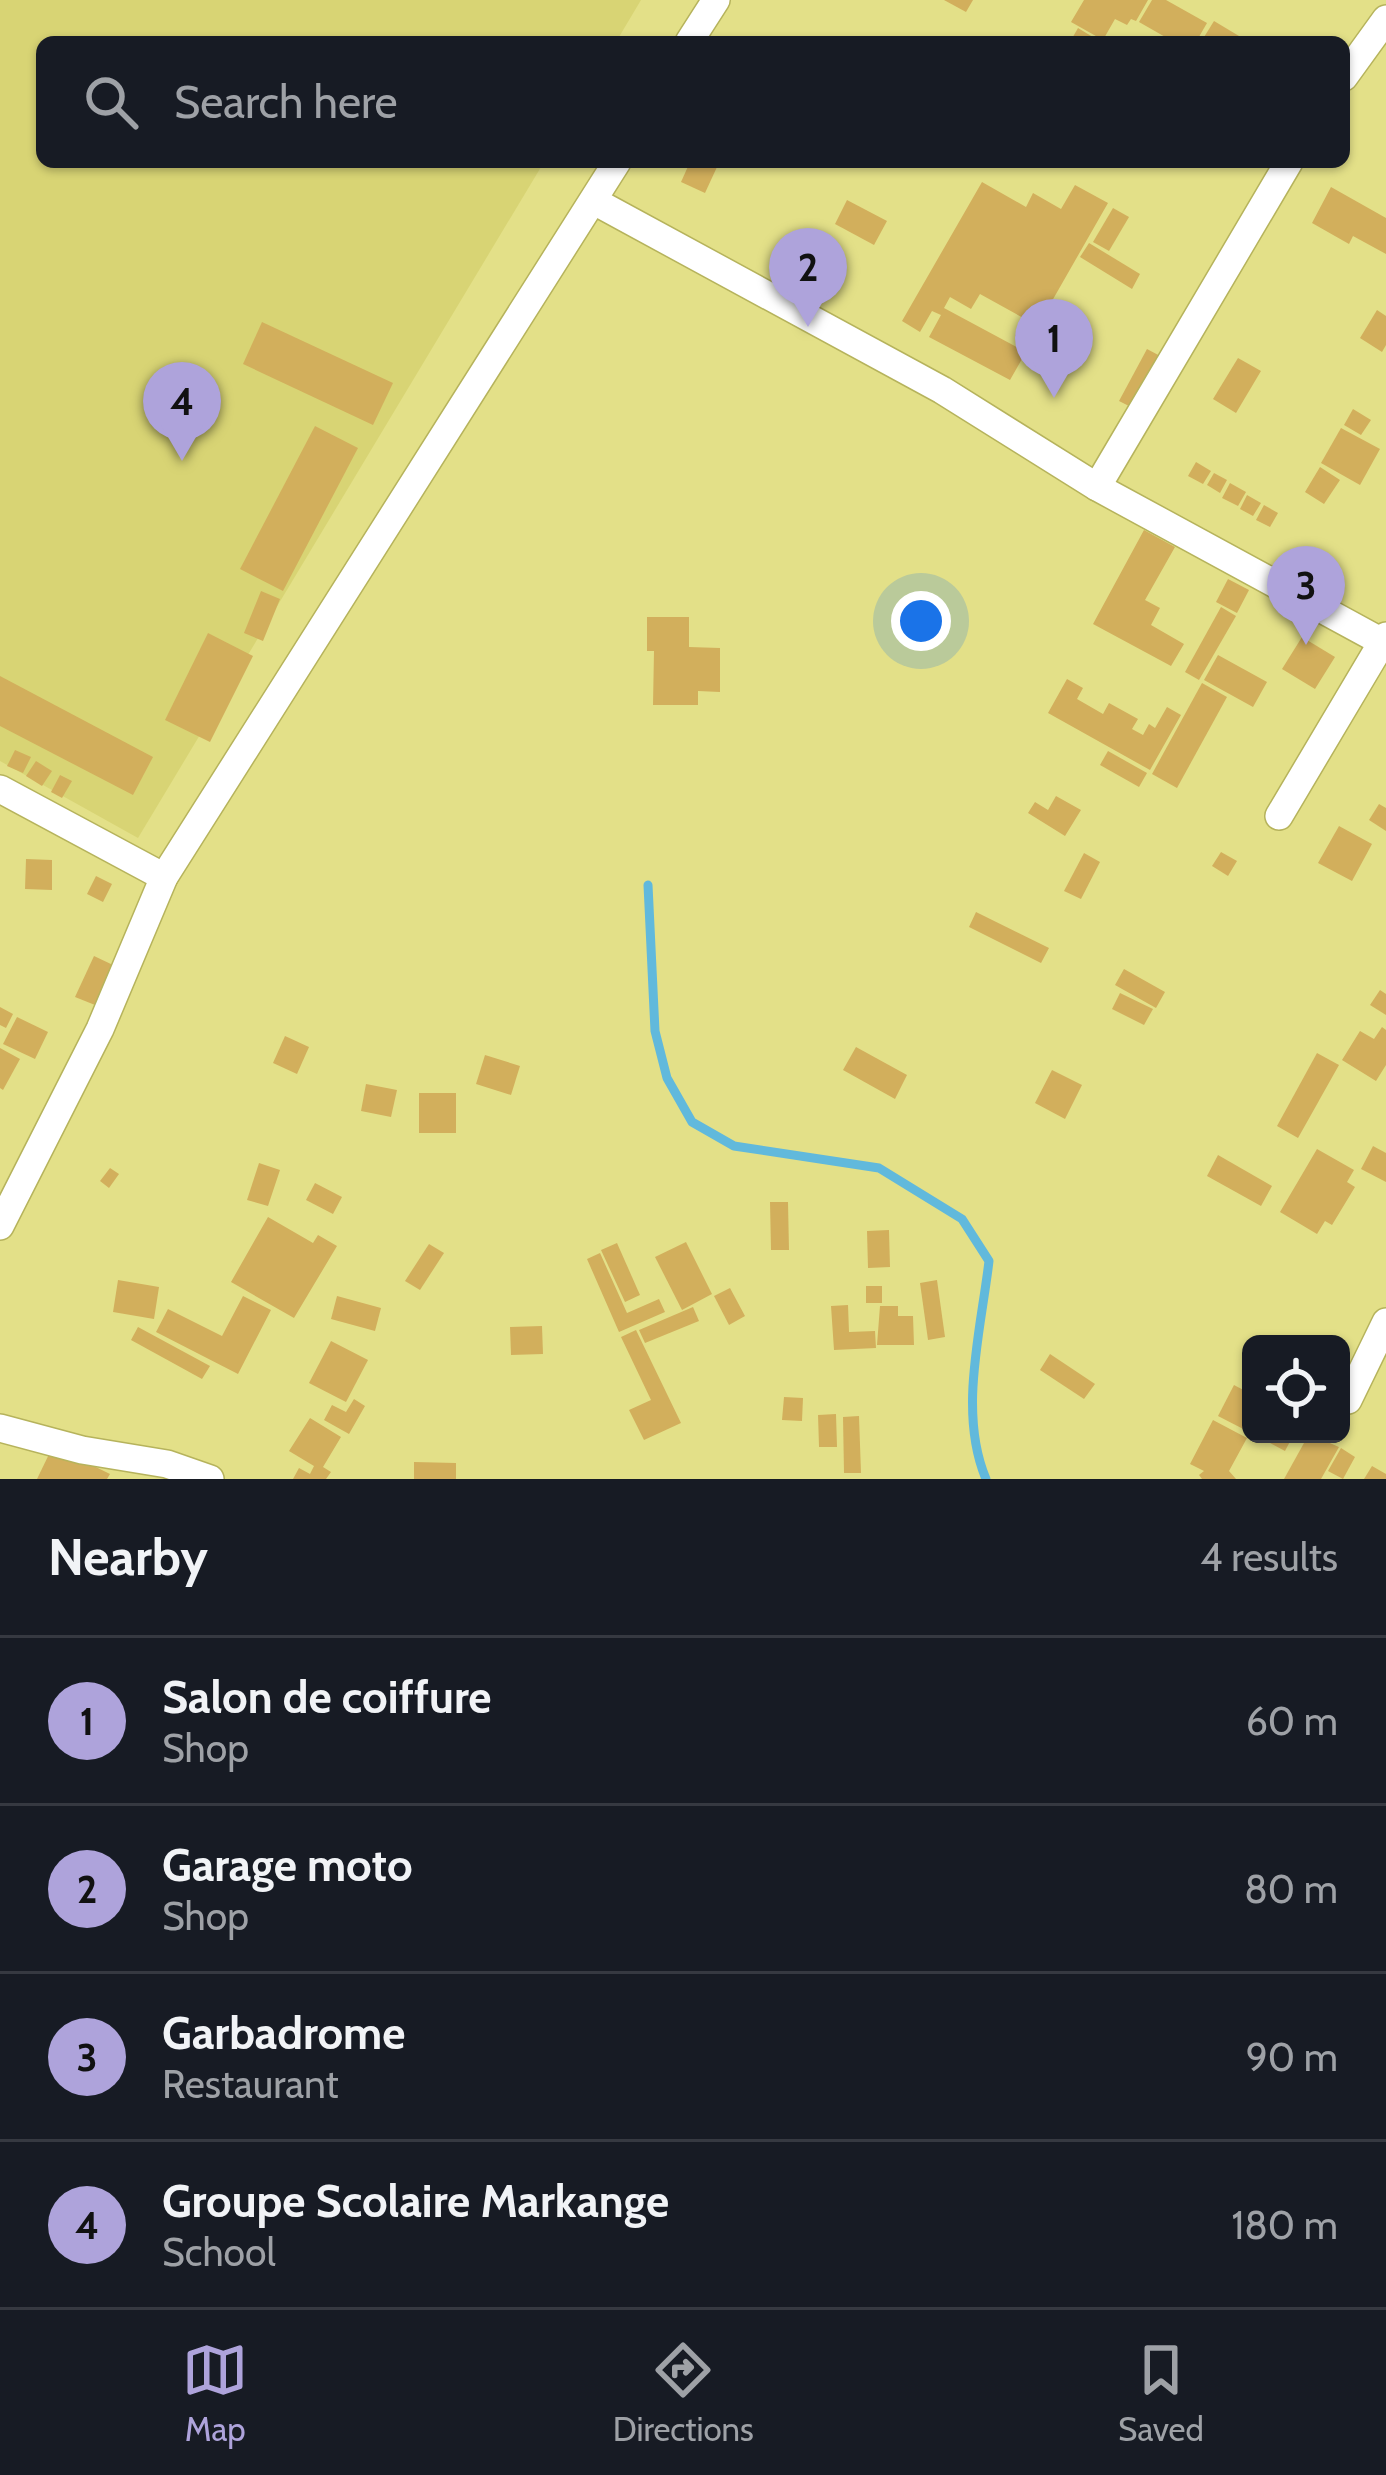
<!DOCTYPE html>
<style>
:root{--surface:#171b24;--page:#242831;--text:#f1f3f6;--muted:#9ea1a6;--line:#363941;--accent:#aea3db}
body{margin:0;font-family:Cabin,sans-serif;background:var(--page);color:var(--text)}
.controls{position:absolute;right:36px;bottom:36px;display:grid;overflow:hidden;border-radius:18px;box-shadow:0 3px 9px #0004}
.controls button{width:108px;height:108px;display:grid;place-items:center;padding:0;border:0;border-bottom:3px solid var(--line);background:var(--surface);color:var(--text);font:60px sans-serif}
.you{position:absolute;left:921px;top:621px;width:42px;height:42px;margin:-30px;border:9px solid #fff;border-radius:50%;background:#1a73e8;box-shadow:0 0 0 18px #1a73e833}
.badge{display:grid;place-items:center;width:78px;height:78px;border-radius:50%;background:var(--accent);color:#111;font-size:39px;font-weight:700}
.pin{position:absolute;translate:-50% -99px;filter:drop-shadow(0 3px 6px #0008)}
.pin::after{content:'';position:absolute;top:63px;width:42px;height:36px;background:inherit;clip-path:polygon(0 0,100% 0,50% 100%)}
.list{margin:0;padding:0;list-style:none}
h2{display:flex;justify-content:space-between;align-items:center;height:156px;margin:0;padding:0 48px;font-size:51px}
h2 small{font-size:39px;font-weight:400;color:var(--muted)}
.list li{display:grid;grid-template-columns:78px 1fr auto;gap:36px;align-items:center;box-sizing:border-box;height:168px;padding:0 48px;border-top:3px solid var(--line)}
.list b{display:block;font-size:45px;white-space:nowrap}
.list p{margin:0;font-size:39px;white-space:nowrap;color:var(--muted)}
.list em{font-size:39px;font-style:normal;color:var(--muted)}
.icon{flex:none;width:66px;height:66px;fill:none;stroke:currentColor;stroke-width:2;stroke-linecap:round;stroke-linejoin:round}
.map{position:relative;flex:none;width:1386px;height:1479px;overflow:hidden}
.search{position:absolute;background:var(--surface);box-shadow:0 3px 9px #0004;left:36px;right:36px;top:36px;height:132px;display:flex;align-items:center;gap:30px;box-sizing:border-box;padding:0 42px;border-radius:18px;color:var(--muted);font-size:45px}
.sheet{height:828px;background:var(--surface)}
nav{display:flex;justify-content:space-around;align-items:center;box-sizing:border-box;height:168px;border-top:3px solid var(--line);background:var(--surface);font-size:33px;color:var(--muted)}
nav a{display:grid;justify-items:center;gap:6px}
nav .on{color:var(--accent)}
.map>svg:first-child{display:block}
</style>
<div class="map">
<svg width="1386" height="1479" viewBox="0 0 1386 1479">
<rect width="100%" height="100%" fill="#e3e088"/>
<polygon fill="#d8d474" points="0,0 641,0 616,42 42,42 42,162 544,162 138,838 0,761"/>
<g fill="none" stroke-linecap="round" stroke-linejoin="round">
<path stroke="#61b9dc" stroke-width="9" d="M648,885L655,1031L667,1078L692,1122L734,1146L879,1168L962,1219L989,1261C981,1330 958,1413 986,1479"/>
</g>
<g fill="#d2af5c">
<polygon points="944,0 973,0 966,12"/>
<polygon points="1084,0 1148,0 1136,21 1131,19 1127,25 1115,19 1103,40 1071,22"/>
<polygon points="1152,0 1166,0 1207,23 1196,42 1174,42 1139,22"/>
<polygon points="1214,21 1249,42 1201,42"/>
<polygon points="1078,28 1101,42 1070,42"/>
<polygon points="690,162 717,167 705,193 681,182"/>
<polygon points="982,182 1026,207 1033,193 1061,209 1075,185 1108,203 1028,343 1015,336 1025,319 980,294 971,309 950,297 944,308 1026,352 1010,380 929,337 941,315 932,311 920,332 902,321"/>
<polygon points="1331,187 1386,218 1386,254 1353,236 1349,244 1312,223"/>
<polygon points="847,200 887,221 874,245 835,224"/>
<polygon points="1113,208 1129,217 1109,251 1093,242"/>
<polygon points="1089,243 1140,274 1132,289 1080,257"/>
<polygon points="811,257 823,264 815,278 803,271"/>
<polygon points="1377,310 1386,316 1386,345 1382,352 1360,338"/>
<polygon points="262,322 393,383 373,425 243,364"/>
<polygon points="1147,349 1162,357 1133,408 1119,401"/>
<polygon points="1238,358 1261,371 1236,413 1213,399"/>
<polygon points="1353,409 1371,420 1361,435 1344,425"/>
<polygon points="315,426 358,448 283,591 240,569"/>
<polygon points="1341,428 1380,449 1360,485 1321,463"/>
<polygon points="1196,462 1211,471 1203,484 1188,476"/>
<polygon points="1320,467 1340,480 1324,504 1305,492"/>
<polygon points="1214,473 1227,480 1220,493 1207,485"/>
<polygon points="1230,483 1246,492 1238,506 1222,498"/>
<polygon points="1247,495 1261,503 1253,516 1240,509"/>
<polygon points="1264,505 1278,513 1270,527 1256,520"/>
<polygon points="1144,530 1175,547 1145,600 1160,608 1151,625 1184,644 1171,666 1093,624"/>
<polygon points="1228,579 1249,590 1237,613 1216,602"/>
<polygon points="261,591 280,599 263,641 244,633"/>
<polygon points="1221,607 1236,616 1199,680 1185,672"/>
<polygon points="647,617 689,617 689,647 720,648 720,692 698,691 698,705 653,705 654,651 647,651"/>
<polygon points="208,633 253,656 210,742 165,720"/>
<polygon points="1302,637 1335,657 1315,689 1282,669"/>
<polygon points="1218,655 1267,682 1253,707 1204,680"/>
<polygon points="0,676 153,757 133,795 0,726"/>
<polygon points="1067,679 1083,688 1077,699 1103,714 1109,703 1138,719 1132,729 1143,735 1149,724 1155,728 1167,707 1181,715 1150,770 1048,713"/>
<polygon points="1202,683 1227,697 1177,788 1152,774"/>
<polygon points="15,750 31,757 23,773 7,766"/>
<polygon points="1108,751 1147,773 1139,787 1100,765"/>
<polygon points="36,761 52,771 42,786 26,776"/>
<polygon points="60,775 72,781 62,798 51,792"/>
<polygon points="1056,796 1081,810 1065,836 1028,813 1035,802 1048,810"/>
<polygon points="1379,804 1386,808 1386,831 1369,820"/>
<polygon points="1339,826 1372,844 1352,881 1318,863"/>
<polygon points="1221,852 1237,861 1228,876 1212,866"/>
<polygon points="1084,853 1100,862 1081,899 1064,891"/>
<polygon points="26,859 52,860 52,890 25,889"/>
<polygon points="96,876 112,884 103,902 87,894"/>
<polygon points="976,912 1049,948 1041,963 969,927"/>
<polygon points="94,956 113,965 95,1005 75,997"/>
<polygon points="1124,969 1165,992 1156,1008 1115,985"/>
<polygon points="1380,990 1386,994 1386,1015 1370,1005"/>
<polygon points="1120,993 1153,1009 1144,1025 1112,1009"/>
<polygon points="0,1007 13,1014 6,1028 0,1025"/>
<polygon points="17,1017 48,1032 35,1059 3,1044"/>
<polygon points="1382,1027 1386,1030 1386,1065 1376,1081 1342,1060 1360,1031 1374,1039"/>
<polygon points="285,1036 309,1047 297,1074 273,1063"/>
<polygon points="856,1047 907,1075 895,1099 843,1070"/>
<polygon points="0,1048 20,1059 3,1090 0,1088"/>
<polygon points="1317,1053 1339,1065 1298,1138 1277,1126"/>
<polygon points="485,1055 520,1066 511,1095 476,1084"/>
<polygon points="1052,1070 1082,1085 1065,1119 1035,1103"/>
<polygon points="366,1084 397,1090 391,1117 361,1111"/>
<rect x="419" y="1093" width="37" height="40"/>
<polygon points="1373,1146 1386,1153 1386,1182 1361,1169"/>
<polygon points="1317,1149 1354,1170 1347,1182 1355,1187 1332,1225 1325,1221 1317,1234 1280,1212"/>
<polygon points="1218,1155 1272,1186 1261,1206 1207,1176"/>
<polygon points="259,1163 280,1170 268,1206 247,1200"/>
<polygon points="110,1168 119,1174 109,1188 100,1181"/>
<polygon points="315,1183 342,1197 333,1214 306,1200"/>
<polygon points="770,1202 788,1202 789,1250 771,1250"/>
<polygon points="268,1217 313,1243 318,1235 337,1246 294,1318 231,1282"/>
<polygon points="889,1230 890,1267 868,1268 867,1231"/>
<polygon points="686,1242 712,1294 682,1310 655,1257"/>
<polygon points="617,1243 640,1295 625,1302 601,1250"/>
<polygon points="429,1244 444,1253 420,1290 405,1281"/>
<polygon points="600,1253 627,1313 659,1299 665,1312 619,1332 587,1259"/>
<polygon points="118,1280 159,1287 154,1319 113,1312"/>
<polygon points="937,1280 945,1337 928,1340 920,1283"/>
<rect x="866" y="1286" width="16" height="17"/>
<polygon points="730,1288 745,1316 729,1325 714,1296"/>
<polygon points="243,1296 271,1310 238,1374 156,1332 168,1309 222,1336"/>
<polygon points="337,1296 381,1308 375,1331 331,1319"/>
<polygon points="848,1305 849,1332 875,1331 876,1348 834,1350 831,1306"/>
<polygon points="880,1306 898,1306 898,1316 913,1316 914,1345 877,1345"/>
<polygon points="693,1307 699,1321 645,1343 639,1330"/>
<polygon points="542,1326 543,1354 511,1355 510,1327"/>
<polygon points="138,1327 210,1366 202,1379 131,1340"/>
<polygon points="636,1330 681,1423 644,1440 629,1410 651,1400 621,1337"/>
<polygon points="331,1341 368,1360 346,1402 309,1383"/>
<polygon points="1050,1354 1095,1384 1084,1399 1040,1370"/>
<polygon points="1234,1385 1251,1394 1251,1433 1218,1416"/>
<polygon points="784,1397 803,1398 802,1421 782,1420"/>
<polygon points="354,1399 365,1406 349,1434 324,1420 332,1405 346,1412"/>
<polygon points="836,1414 837,1447 819,1447 818,1415"/>
<polygon points="859,1416 861,1473 844,1473 843,1417"/>
<polygon points="310,1418 341,1437 323,1467 331,1472 326,1479 293,1479 299,1468 310,1474 314,1466 289,1451"/>
<polygon points="1213,1420 1247,1438 1229,1471 1236,1479 1202,1479 1199,1475 1204,1471 1190,1464"/>
<polygon points="1253,1434 1294,1434 1285,1451"/>
<polygon points="1309,1434 1339,1447 1321,1479 1284,1479"/>
<polygon points="53,1446 110,1474 107,1479 37,1479"/>
<polygon points="1341,1448 1355,1457 1343,1479 1328,1471"/>
<polygon points="414,1462 456,1463 456,1479 414,1479"/>
<polygon points="1372,1466 1386,1474 1386,1479 1364,1479"/>
</g>
<g fill="none" stroke-linecap="round" stroke-linejoin="round">
<defs>
<g id="minor">
<polyline points="689,42 716,0"/>
<polyline points="1344,77 1386,19"/>
<polyline points="594,201 942,390 1097,487 1386,644"/>
<polyline points="1097,487 1289,162"/>
<polyline points="0,789 164,877"/>
<polyline points="1279,816 1386,636"/>
<polyline points="0,1226 100,1029 164,877 617,162"/>
<polyline points="1348,1400 1386,1322"/>
<polyline points="0,1428 82,1450 167,1464 210,1479"/>
</g>
</defs>
<use href="#minor" stroke="#b6b35c" stroke-width="30"/>
<use href="#minor" stroke="#fff" stroke-width="27"/>
</g>
</svg>
<div class="controls">
<button><svg class="icon" aria-label="locate" viewBox="0 0 24 24"><circle cx="12" cy="12" r="6"/><path d="M12 2v4M12 18v4M2 12h4M18 12h4"/></svg></button>
</div>
<div class="you"></div>
<div class="pin badge" style="left:1054px;top:398px">1</div>
<div class="pin badge" style="left:808px;top:327px">2</div>
<div class="pin badge" style="left:1306px;top:645px">3</div>
<div class="pin badge" style="left:182px;top:461px">4</div>
<div class="search"><svg class="icon" aria-label="search" viewBox="0 0 24 24"><circle cx="10" cy="10" r="6"/><path d="M15 15l6 6"/></svg>Search here</div>
</div>
<section class="sheet">
<h2>Nearby<small>4 results</small></h2>
<ul class="list">
<li><span class="badge">1</span><div><b>Salon de coiffure</b><p>Shop</p></div><em>60 m</em></li>
<li><span class="badge">2</span><div><b>Garage moto</b><p>Shop</p></div><em>80 m</em></li>
<li><span class="badge">3</span><div><b>Garbadrome</b><p>Restaurant</p></div><em>90 m</em></li>
<li><span class="badge">4</span><div><b>Groupe Scolaire Markange</b><p>School</p></div><em>180 m</em></li>
</ul>
</section>
<nav>
<a class="on"><svg class="icon" aria-label="map" viewBox="0 0 24 24"><path d="M3 6l6-2 6 2 6-2v14l-6 2-6-2-6 2zM9 4v14M15 6v14"/></svg>Map</a>
<a><svg class="icon" aria-label="directions" viewBox="0 0 24 24"><path d="M12 3l9 9-9 9-9-9zM9 14v-3h6M13 9l2 2-2 2"/></svg>Directions</a>
<a><svg class="icon" aria-label="saved" viewBox="0 0 24 24"><path d="M7 4h10v16l-5-4-5 4z"/></svg>Saved</a>
</nav>
